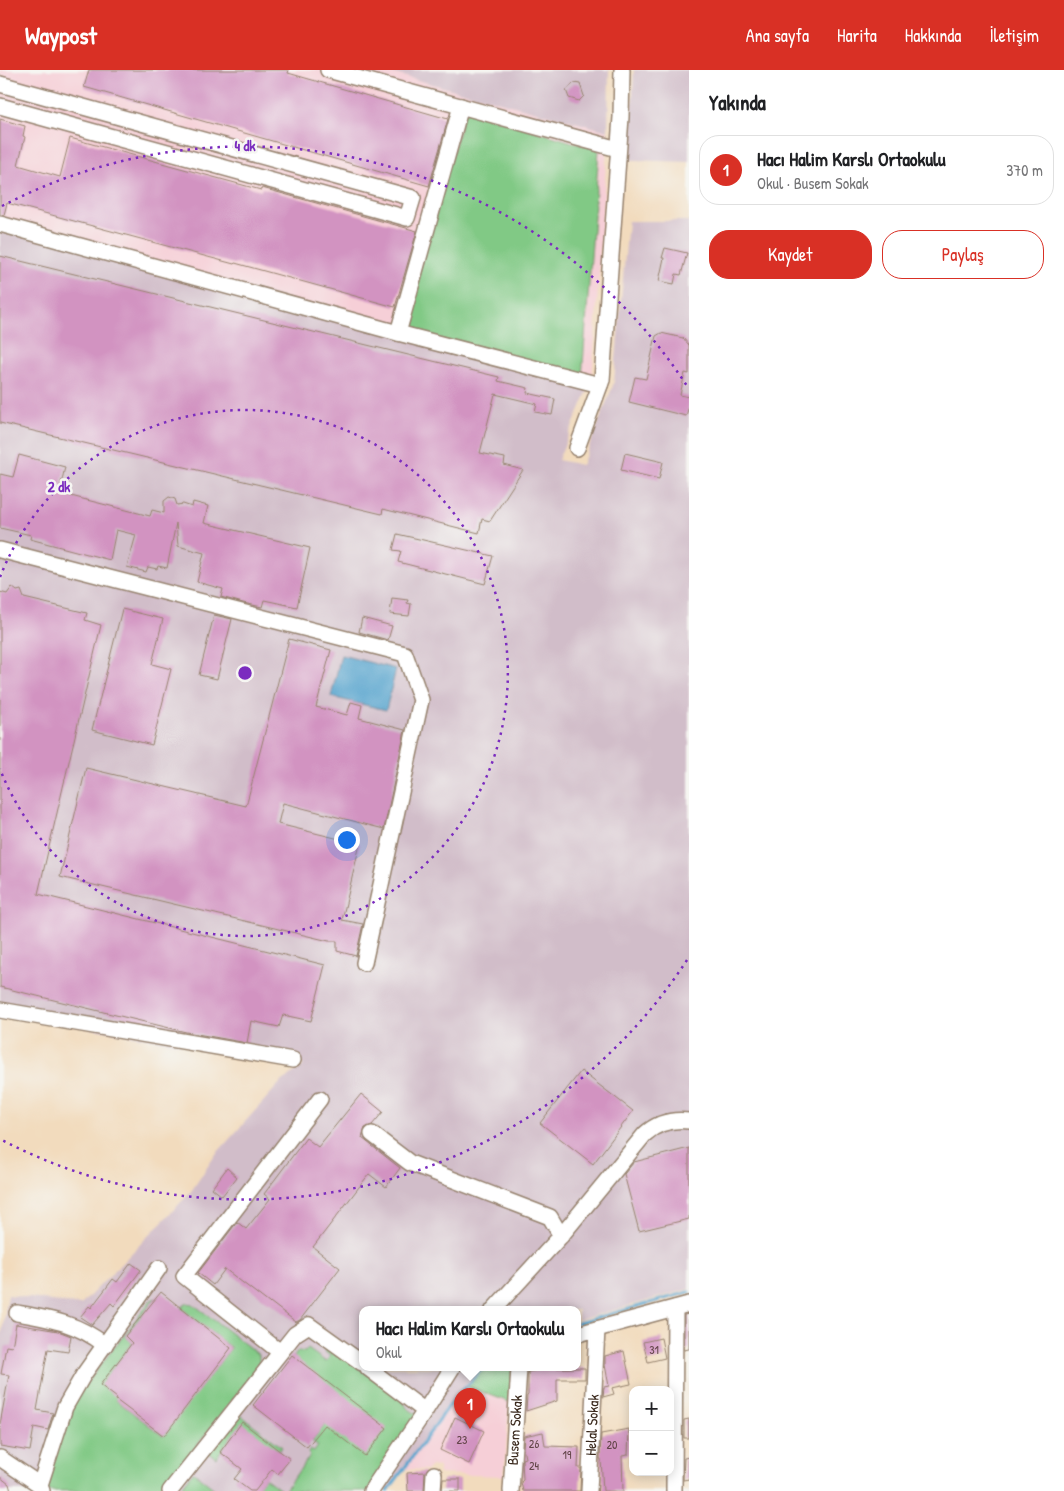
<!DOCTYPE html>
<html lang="tr">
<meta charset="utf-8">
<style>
:root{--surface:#fff;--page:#f6f6f6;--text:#202124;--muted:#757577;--line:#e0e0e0;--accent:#d93025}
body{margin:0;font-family:"Patrick Hand",sans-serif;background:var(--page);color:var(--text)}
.controls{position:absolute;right:15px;bottom:15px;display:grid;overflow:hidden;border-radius:10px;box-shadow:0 2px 12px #0003}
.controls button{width:45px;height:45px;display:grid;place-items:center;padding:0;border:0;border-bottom:1px solid var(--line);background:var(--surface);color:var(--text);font:25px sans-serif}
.you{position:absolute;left:346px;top:769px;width:18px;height:18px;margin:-12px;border:4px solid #fff;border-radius:50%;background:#1a73e8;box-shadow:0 0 0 8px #1a73e833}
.badge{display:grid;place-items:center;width:32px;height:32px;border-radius:50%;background:var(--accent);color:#fff;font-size:16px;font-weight:700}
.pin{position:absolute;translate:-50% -41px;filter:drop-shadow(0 1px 2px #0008)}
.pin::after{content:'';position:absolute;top:26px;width:18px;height:15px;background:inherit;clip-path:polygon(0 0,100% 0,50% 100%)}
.popup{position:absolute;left:359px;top:1236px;width:222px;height:65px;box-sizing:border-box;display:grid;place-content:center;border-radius:10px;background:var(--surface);filter:drop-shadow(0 1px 4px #0005);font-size:16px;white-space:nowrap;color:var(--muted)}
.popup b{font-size:19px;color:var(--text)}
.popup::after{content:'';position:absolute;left:50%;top:100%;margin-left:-10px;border:10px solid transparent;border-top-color:var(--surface)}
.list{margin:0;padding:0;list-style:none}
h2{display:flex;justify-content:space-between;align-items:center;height:65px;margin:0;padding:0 20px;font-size:21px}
h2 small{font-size:16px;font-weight:400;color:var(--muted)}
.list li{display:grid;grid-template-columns:32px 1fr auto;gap:15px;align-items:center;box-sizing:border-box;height:70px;margin:0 10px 10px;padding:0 10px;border:1px solid var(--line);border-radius:20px}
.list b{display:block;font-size:19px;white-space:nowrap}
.list p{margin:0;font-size:16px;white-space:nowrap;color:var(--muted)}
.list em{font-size:16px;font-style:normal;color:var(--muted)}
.actions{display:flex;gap:10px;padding:15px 20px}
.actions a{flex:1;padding:11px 0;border:1px solid var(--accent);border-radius:20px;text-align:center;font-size:18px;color:var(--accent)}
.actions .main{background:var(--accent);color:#fff}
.map{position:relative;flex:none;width:689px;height:1421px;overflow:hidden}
header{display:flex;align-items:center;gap:30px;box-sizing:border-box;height:70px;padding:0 25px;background:var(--accent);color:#fff}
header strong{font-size:24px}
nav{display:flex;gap:28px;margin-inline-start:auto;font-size:18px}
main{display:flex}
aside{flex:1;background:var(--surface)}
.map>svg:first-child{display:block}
</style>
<header>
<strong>Waypost</strong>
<nav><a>Ana sayfa</a><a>Harita</a><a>Hakkında</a><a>İletişim</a></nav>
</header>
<main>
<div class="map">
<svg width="689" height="1421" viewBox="0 0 689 1421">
<rect width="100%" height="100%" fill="#f6f6f2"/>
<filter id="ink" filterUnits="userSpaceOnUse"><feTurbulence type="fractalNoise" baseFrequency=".02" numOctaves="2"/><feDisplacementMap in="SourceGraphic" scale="10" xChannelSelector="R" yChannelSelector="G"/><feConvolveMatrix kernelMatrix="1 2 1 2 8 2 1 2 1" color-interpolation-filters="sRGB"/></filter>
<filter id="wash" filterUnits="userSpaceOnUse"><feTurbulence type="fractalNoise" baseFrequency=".0096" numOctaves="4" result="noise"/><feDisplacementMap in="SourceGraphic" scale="20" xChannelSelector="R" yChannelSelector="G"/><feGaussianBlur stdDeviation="1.12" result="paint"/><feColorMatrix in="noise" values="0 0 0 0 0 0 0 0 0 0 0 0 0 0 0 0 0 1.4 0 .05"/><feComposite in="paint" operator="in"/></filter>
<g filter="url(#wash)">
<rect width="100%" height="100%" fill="#f2dbbd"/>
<g fill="#f6cfd7">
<polygon points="0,0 380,0 608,61 592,311 0,151"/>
<polygon points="483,1298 512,1298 504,1406 439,1404 439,1397 431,1396 427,1400 403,1399 452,1332"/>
</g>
<g fill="#d1bdc9">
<polygon points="380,0 609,0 608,61"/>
<polygon points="634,0 689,0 689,92 630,90"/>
<polygon points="0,151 592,311 558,390 582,395 614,313 628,151 689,151 689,1219 578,1250 578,1240 362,1240 362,1298 483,1298 452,1332 388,1421 0,1421 0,1275 8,1225 81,1235 190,1123 216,1084 281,1012 304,995 0,943"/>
</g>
<g fill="#81c985" stroke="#5e7a52">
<polygon points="465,40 599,80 582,308 402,260"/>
<path d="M156,1228L125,1266L132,1273L100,1315L112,1324L148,1285L116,1330L163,1366L231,1278L181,1238L187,1233L193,1234L259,1285V1296L161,1421H46C51,1391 65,1350 79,1323L151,1230Z"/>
<polygon points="328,1275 403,1331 407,1338 419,1346 368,1421 284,1421 310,1386 308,1383 310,1380 314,1382 318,1376 312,1371 325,1355 294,1287 298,1281 305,1282 308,1279 326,1292 330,1286 324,1281"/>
<polygon points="483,1298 512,1298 509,1332 466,1316"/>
<polygon points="242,1346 282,1377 279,1381 242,1353 216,1388 208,1382 236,1347"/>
<polygon points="193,1402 217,1421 178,1421"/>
<polygon points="265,1408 282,1421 255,1421"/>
</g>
<polygon fill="#53a2cd" stroke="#476676" points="341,585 396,599 386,640 331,627"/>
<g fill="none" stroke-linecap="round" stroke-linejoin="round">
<g stroke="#53a2cd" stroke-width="3">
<polyline points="578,1253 689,1222"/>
<polyline points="388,1421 452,1332 483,1298"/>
</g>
</g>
<g id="blocks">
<g fill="#d293c1">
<polygon points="89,0 289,0 288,3 448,49 429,116 84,17"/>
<polygon points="574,13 580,14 584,26 579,31 569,28 566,20"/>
<polygon points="0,49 25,56 23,66 25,67 18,95 60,107 70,68 261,120 262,118 417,161 395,237 235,193 234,194 7,133 4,145 0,145"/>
<polygon points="665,178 687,183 681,205 676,204 674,214 659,211 664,188 662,188"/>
<polygon points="0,186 499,307 498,311 528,318 527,323 555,329 552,345 535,342 537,334 495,324 480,383 505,388 504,395 523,400 490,451 482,449 479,463 383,439 382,444 0,353"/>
<polygon points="661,263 683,268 689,275 689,304 685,303 680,325 689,327 689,336 686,346 629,332 635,307 646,309 656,266"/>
<polygon points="625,383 663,392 659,409 621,400"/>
<polygon points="19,385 65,397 59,423 150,446 152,440 164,443 164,431 169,427 175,429 177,435 183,434 192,437 193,432 208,436 204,453 310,478 297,537 264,530 262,537 243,533 221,527 223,519 197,512 204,483 178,476 176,453 167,498 158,496 157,499 148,497 146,502 127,497 136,465 116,460 110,490 30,469 31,465 0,458 0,404 13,407"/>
<polygon points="397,464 493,486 485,514 398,492 401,481 393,480"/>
<polygon points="12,517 17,521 21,520 24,528 87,543 85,550 101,555 38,824 325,895 311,951 283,945 279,957 251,951 247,973 186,962 0,917 0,522 7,524"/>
<polygon points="392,528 408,530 407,533 411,534 409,546 390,544"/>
<polygon points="122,539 163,549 152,594 171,599 152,675 92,660"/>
<polygon points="214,545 232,549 217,609 199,605"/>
<polygon points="362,548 392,556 388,570 359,562"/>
<polygon points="289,569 331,580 316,637 347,645 351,632 362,635 359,648 405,660 384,759 283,733 278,754 360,774 342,850 363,854 356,886 337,881 337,871 329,871 60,807 86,698 246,736"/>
<polygon points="581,1001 633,1041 593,1094 540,1053"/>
<polygon points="361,1024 383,1042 372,1055 365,1058 362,1068 400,1098 386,1117 369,1104 313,1177 340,1198 300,1250 296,1252 270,1232 269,1233 225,1199 213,1215 198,1203 237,1152 246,1159 270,1129 264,1124 306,1068 318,1077"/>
<polygon points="689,1078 689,1149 639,1161 624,1104 634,1092"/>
<polygon points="227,1098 237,1107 222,1126 212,1118"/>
<polygon points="131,1193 141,1200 114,1236 111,1233 92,1255 80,1247 89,1236 91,1238 113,1209 117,1212"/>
<polygon points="161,1222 231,1278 164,1366 116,1330 117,1328 100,1315 132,1273 125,1266"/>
<polygon points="689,1244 689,1279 684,1280 684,1245"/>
<polygon points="16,1254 58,1261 71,1266 68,1282 48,1279 37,1340 53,1343 48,1360 34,1357 30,1381 0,1376 0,1354 9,1305 1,1304 6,1276 12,1277"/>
<polygon points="661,1268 665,1288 648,1292 643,1272"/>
<polygon points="624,1281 631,1314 612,1318 614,1324 603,1327 604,1317 609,1316 605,1295 605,1286"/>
<polygon points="292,1285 387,1358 365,1386 325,1355 307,1377 253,1335"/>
<polygon points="549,1298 585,1298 585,1309 557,1309 557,1331 526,1341 527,1326 528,1325 528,1302"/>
<polygon points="455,1347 484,1361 469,1394 440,1380"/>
<polygon points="689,1349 689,1368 684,1368 684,1350"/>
<polygon points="242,1352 290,1389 278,1404 272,1399 255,1421 250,1421 234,1409 242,1399 220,1382"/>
<polygon points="629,1359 628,1385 622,1386 623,1421 603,1421 601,1389 600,1389 601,1364"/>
<polygon points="543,1362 545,1376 579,1377 578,1398 581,1398 580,1421 523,1421 521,1412 523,1410 522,1389 525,1388 523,1378 524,1366"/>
<polygon points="689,1387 689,1409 683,1410 684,1388"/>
<polygon points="425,1402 424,1421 408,1421 407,1403"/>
<polygon points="0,1407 9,1414 11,1421 0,1421"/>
<polygon points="443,1409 460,1409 460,1421 442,1421"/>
</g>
</g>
</g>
<g filter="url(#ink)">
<use href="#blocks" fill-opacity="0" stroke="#96826e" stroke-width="1"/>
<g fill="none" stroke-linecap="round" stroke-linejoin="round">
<defs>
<g id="minor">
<polyline points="328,0 618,79"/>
<polyline points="0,14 413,128 407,148 0,36"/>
<polyline points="0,154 398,263 461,36"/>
<polyline points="398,263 600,315"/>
<polyline points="577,378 602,310 621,47 622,0"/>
<polyline points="0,480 405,584 421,630 364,893"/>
<polyline points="0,940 293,990"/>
<polyline points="372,1064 410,1093 550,1147 561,1166"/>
<path d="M493,1240L561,1166L645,1064C657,1053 672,1049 689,1051"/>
<path d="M17,1243C51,1249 77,1253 105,1275"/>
<polyline points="578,1264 689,1234"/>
<polyline points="280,1282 184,1206 320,1029"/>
<polyline points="368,1298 425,1341 452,1298"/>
<polyline points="0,1388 40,1415"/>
<polyline points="42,1421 40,1415 65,1337 84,1304 159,1198"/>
<polyline points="170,1421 295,1264 309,1255 362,1293"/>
<polyline points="371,1421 425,1341"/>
<polyline points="433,1421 434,1404"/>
<path id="s1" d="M511,1421L519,1298"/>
<path id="s2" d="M589,1421L597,1259"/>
<polyline points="674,1421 675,1238"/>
</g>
</defs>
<use href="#minor" stroke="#96826e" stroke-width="18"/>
<use href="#minor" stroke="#fff" stroke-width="15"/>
</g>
</g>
<g fill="none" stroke="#7b2cbf" stroke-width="2.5" stroke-dasharray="2.5 5">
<path d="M0 507A263 263 0 1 1 0 699"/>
<path d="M687 890A527 527 0 0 1 2 1070M2 136A527 527 0 0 1 687 316"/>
</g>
<g text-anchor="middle" stroke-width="5" stroke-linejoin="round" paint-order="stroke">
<g font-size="12" fill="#614447">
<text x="654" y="1284">31</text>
<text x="462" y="1374">23</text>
<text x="534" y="1378">26</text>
<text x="612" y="1379">20</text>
<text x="567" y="1389">19</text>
<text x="534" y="1400">24</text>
</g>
<g font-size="15" fill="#3b2a1e" stroke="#f6f6f2">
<text dy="5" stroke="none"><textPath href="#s2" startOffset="66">Helal Sokak</textPath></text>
<text dy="5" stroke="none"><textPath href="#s1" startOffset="61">Busem Sokak</textPath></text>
</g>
</g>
<circle cx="245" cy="603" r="8" fill="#7b2cbf" stroke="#f6f6f2" stroke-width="2.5"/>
<g font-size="15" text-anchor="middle" font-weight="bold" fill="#7b2cbf" stroke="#f6f6f2" stroke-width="5" stroke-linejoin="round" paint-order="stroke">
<text x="245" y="81">4 dk</text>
<text x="59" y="422">2 dk</text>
</g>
</svg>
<div class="controls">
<button>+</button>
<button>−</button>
</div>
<div class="you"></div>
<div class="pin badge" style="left:470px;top:1359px">1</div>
<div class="popup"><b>Hacı Halim Karslı Ortaokulu</b>Okul</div>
</div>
<aside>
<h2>Yakında<small></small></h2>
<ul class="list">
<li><span class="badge">1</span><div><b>Hacı Halim Karslı Ortaokulu</b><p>Okul · Busem Sokak</p></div><em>370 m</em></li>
</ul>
<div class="actions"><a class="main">Kaydet</a><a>Paylaş</a></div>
</aside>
</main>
